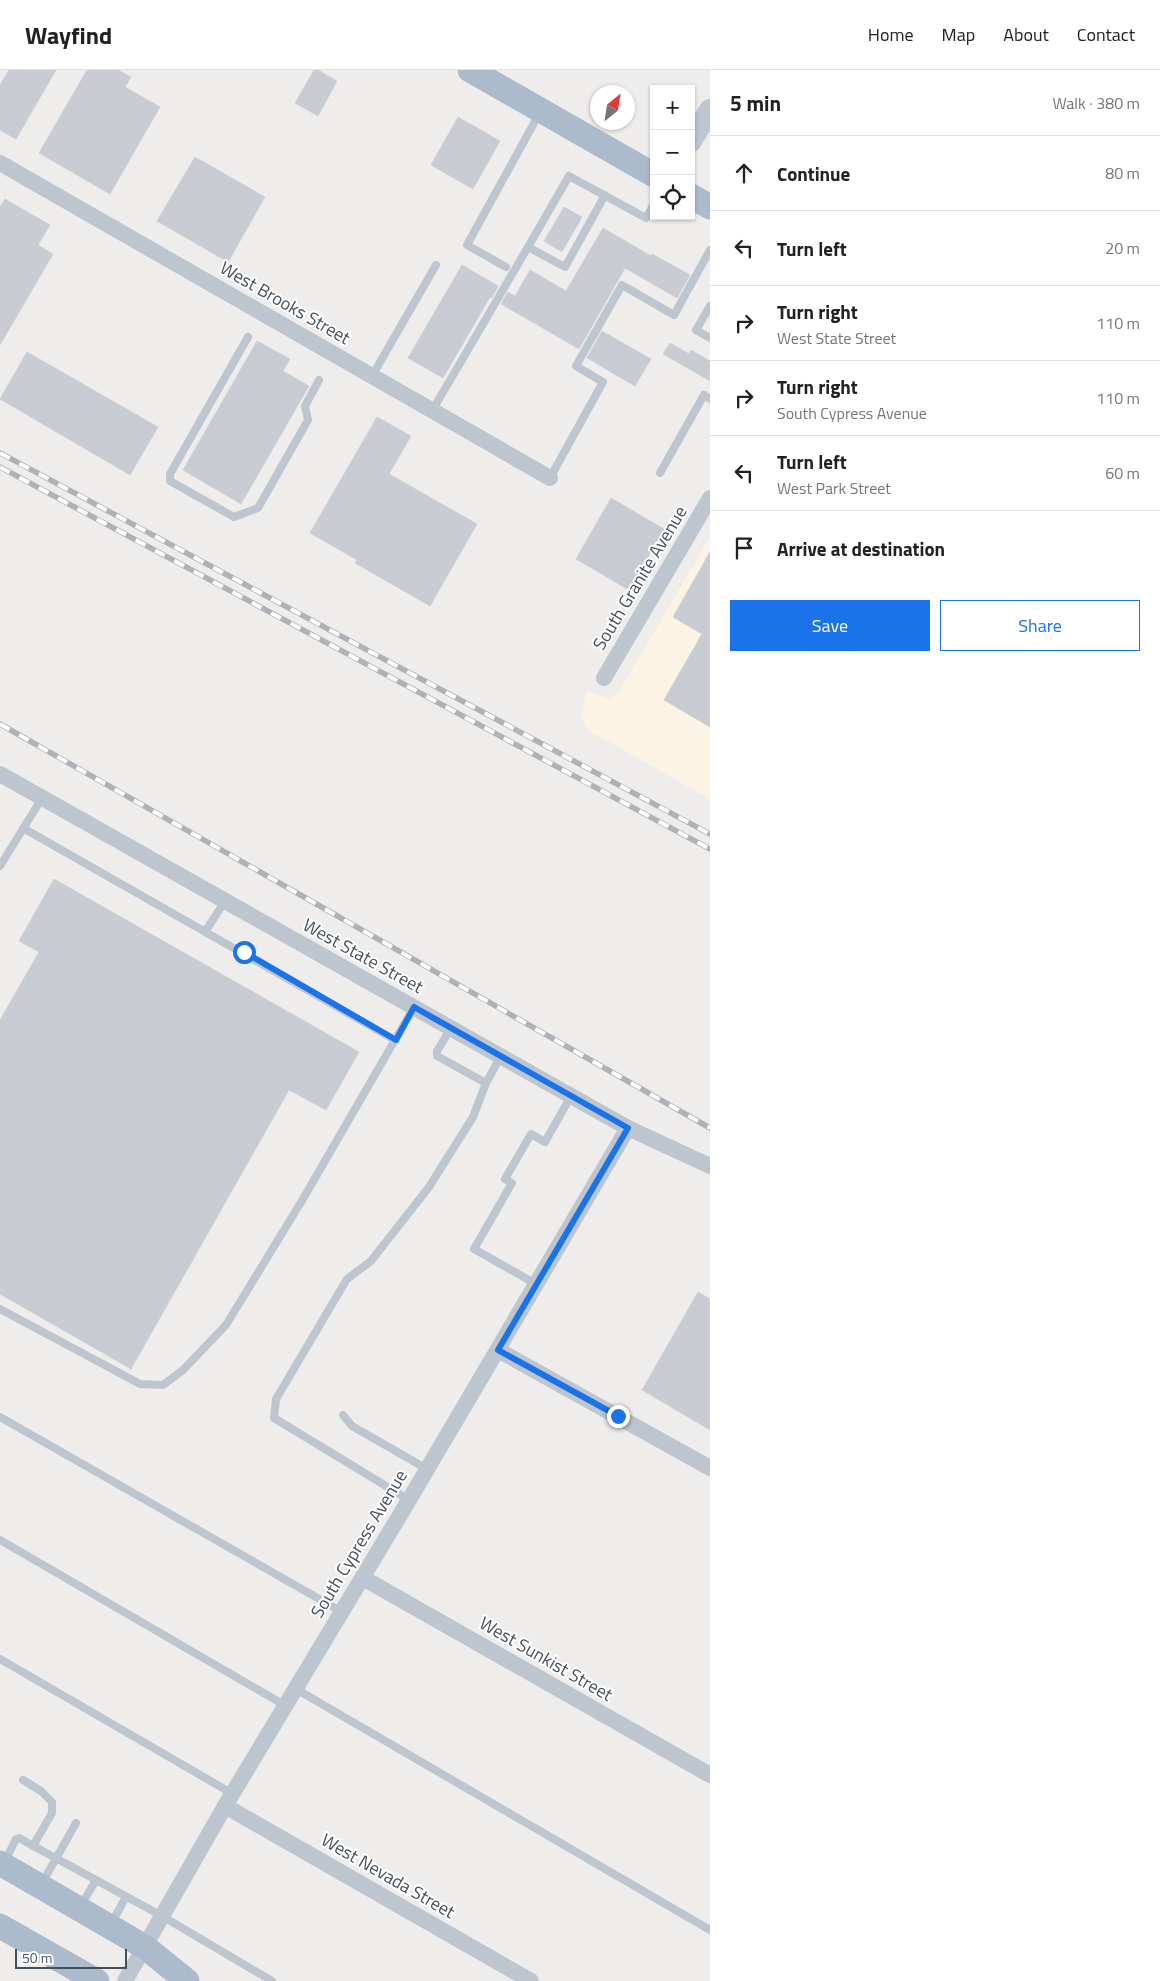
<!DOCTYPE html>
<meta charset="utf-8">
<style>
:root{--surface:#fff;--page:#f6f6f6;--text:#202124;--muted:#757577;--line:#e0e0e0;--accent:#1a73e8}
body{margin:0;font-family:"Titillium Web",sans-serif;background:var(--page);color:var(--text)}
.controls{position:absolute;right:15px;top:15px;display:grid;overflow:hidden;border-radius:0px;box-shadow:0 1px 4px #0004}
.controls button{width:45px;height:45px;display:grid;place-items:center;padding:0;border:0;border-bottom:1px solid var(--line);background:var(--surface);color:var(--text);font:25px sans-serif}
.compass{position:absolute;left:590px;top:15px;width:45px;height:45px;border-radius:50%;background:var(--surface);box-shadow:0 1px 4px #0004;rotate:30deg}
.scale{position:absolute;left:15px;bottom:12px;width:112px;box-sizing:border-box;padding-left:5px;border:2px solid #454f58;border-top:0;font-size:14px;line-height:18px;white-space:nowrap;color:#454f58;-webkit-text-stroke:4px #fff;paint-order:stroke}
.stop{position:absolute;width:15px;height:15px;margin:-11px;border:4px solid #1a73e8;border-radius:50%;background:#fff}
.stop.end{background:#1a73e8;border-color:#fff;box-shadow:0 1px 5px #0008}
.list{margin:0;padding:0;list-style:none}
h2{display:flex;justify-content:space-between;align-items:center;height:65px;margin:0;padding:0 20px;font-size:21px}
h2 small{font-size:16px;font-weight:400;color:var(--muted)}
.list li{display:grid;grid-template-columns:32px 1fr auto;gap:15px;align-items:center;box-sizing:border-box;height:75px;padding:0 20px;border-top:1px solid var(--line)}
.list b{display:block;font-size:19px;white-space:nowrap}
.list p{margin:0;font-size:16px;white-space:nowrap;color:var(--muted)}
.list em{font-size:16px;font-style:normal;color:var(--muted)}
.actions{display:flex;gap:10px;padding:15px 20px}
.actions a{flex:1;padding:11px 0;border:1px solid var(--accent);border-radius:0px;text-align:center;font-size:18px;color:var(--accent)}
.actions .main{background:var(--accent);color:#fff}
.icon{flex:none;width:28px;height:28px;fill:none;stroke:currentColor;stroke-width:2;stroke-linecap:round;stroke-linejoin:round}
.map{position:relative;flex:none;width:710px;height:1911px;overflow:hidden}
header{display:flex;align-items:center;gap:30px;box-sizing:border-box;height:70px;padding:0 25px;background:var(--surface);border-bottom:1px solid var(--line)}
header strong{font-size:24px}
nav{display:flex;gap:28px;margin-inline-start:auto;font-size:18px}
main{display:flex}
aside{flex:1;background:var(--surface)}
.map>svg:first-child{display:block}
</style>
<header>
<strong>Wayfind</strong>
<nav><a>Home</a><a>Map</a><a>About</a><a>Contact</a></nav>
</header>
<main>
<div class="map">
<svg width="710" height="1911" viewBox="0 0 710 1911">
<rect width="100%" height="100%" fill="#efecec"/>
<polygon fill="#fbf4e4" points="710,467 710,729 588,660 581,646 587,622 608,629 618,623"/>
<g fill="#c8cbd1" stroke="#d0d2d7">
<polygon points="9,0 56,0 16,69 0,60 0,15"/>
<polygon points="87,0 118,0 131,7 125,17 160,37 110,124 39,83"/>
<polygon points="314,0 318,0 337,11 318,46 295,33"/>
<polygon points="458,47 500,71 473,119 431,95"/>
<polygon points="195,87 265,127 228,192 157,151"/>
<polygon points="5,129 50,155 38,175 53,184 0,275 0,137"/>
<polygon points="564,137 582,147 562,182 544,171"/>
<polygon points="603,158 651,186 652,184 690,205 677,228 625,198 579,279 501,234 508,222 515,226 530,200 566,221"/>
<polygon points="462,195 498,216 492,228 490,227 443,308 408,288"/>
<polygon points="602,261 651,289 635,316 587,288"/>
<polygon points="257,271 290,289 283,301 309,316 241,434 183,400"/>
<polygon points="670,273 689,284 691,280 710,291 710,311 663,284"/>
<polygon points="27,282 158,357 130,405 0,329"/>
<polygon points="377,347 411,366 389,404 477,454 430,536 355,493 357,490 310,463"/>
<polygon points="611,428 664,459 629,520 576,489"/>
<polygon points="710,482 710,657 664,630 702,564 673,547"/>
<polygon points="54,809 359,982 326,1040 289,1020 131,1299 0,1224 0,950 39,882 19,871"/>
<polygon points="698,1222 710,1229 710,1360 642,1320"/>
</g>
<g fill="none" stroke-linecap="round" stroke-linejoin="round">
<g stroke="#bdc6ce" stroke-width="8">
<polyline points="605,125 565,197 528,177 569,106 646,148 654,134"/>
<polyline points="506,197 467,175 539,44"/>
<polyline points="710,236 696,260 710,268"/>
<polyline points="248,267 170,404 170,411 234,447 258,438 308,350 305,336 319,310"/>
<polyline points="372,306 436,195"/>
<polyline points="432,341 528,177"/>
<polyline points="660,403 704,325 710,329"/>
<polyline points="550,408 603,312 576,296 622,215 674,245 710,180"/>
<polyline points="23,758 395,970"/>
<polyline points="0,796 42,728"/>
<polyline points="205,862 225,831"/>
<polyline points="451,958 437,981 437,986 486,1013 501,986"/>
<polyline points="536,1214 474,1179 512,1113 505,1109 531,1064 545,1072 571,1026"/>
<polyline points="0,1239 140,1314 163,1315 183,1300 226,1255 303,1129 414,937"/>
<polyline points="343,1345 352,1356 427,1399"/>
<polyline points="0,1347 342,1542"/>
<polyline points="409,1430 274,1348 276,1329 347,1209 371,1191 429,1117 473,1047 486,1013"/>
<polyline points="0,1470 286,1636"/>
<polyline points="0,1589 233,1724"/>
<polyline points="296,1619 710,1860"/>
<polyline points="23,1710 41,1721 52,1732 52,1743 33,1776"/>
<polyline points="5,1791 16,1769 19,1768 162,1846 272,1911"/>
<polyline points="41,1815 76,1753"/>
<polyline points="80,1837 96,1810"/>
<polyline points="111,1854 126,1827"/>
</g>
<g stroke="#bdc6ce" stroke-width="16">
<polyline points="0,93 550,408"/>
<polyline points="604,608 710,428"/>
<polyline points="0,704 628,1058 710,1096"/>
<polyline points="498,1280 710,1398"/>
<polyline points="363,1508 710,1705"/>
<polyline points="225,1736 531,1911"/>
<polyline points="125,1911 225,1736 409,1430 628,1058"/>
</g>
<polyline stroke="#bcc7d2" stroke-width="22" points="691,71 710,40"/>
<g stroke="#acbbcb" stroke-width="25">
<polyline points="470,0 654,105"/>
<polyline points="691,126 710,137"/>
<polyline points="0,1793 145,1877 187,1911"/>
<polyline points="0,1856 97,1911"/>
</g>
<defs>
<g id="rail">
<polyline points="0,383 710,764"/>
<polyline points="0,397 710,779"/>
<polyline points="0,654 710,1058"/>
</g>
</defs>
<use href="#rail" stroke="#aeb1b6" stroke-width="5.5"/>
<use href="#rail" stroke="#fff" stroke-width="4" stroke-dasharray="11" stroke-linecap="butt"/>
</g>
<g fill="none" stroke-linecap="round" stroke-linejoin="round">
<polyline stroke="#1a73e8" stroke-width="6" points="244,882 396,970 414,937 628,1058 498,1280 618,1346"/>
</g>
<g text-anchor="middle" stroke-width="4" stroke-linejoin="round" paint-order="stroke">
<g font-size="18" fill="#454f58" stroke="#fff">
<text transform="translate(285 233) rotate(30)" y="6">West Brooks Street</text>
<text transform="translate(640 508) rotate(-59)" y="6">South Granite Avenue</text>
<text transform="translate(363 886) rotate(29)" y="6">West State Street</text>
<text transform="translate(359 1474) rotate(-59)" y="6">South Cypress Avenue</text>
<text transform="translate(546 1589) rotate(30)" y="6">West Sunkist Street</text>
<text transform="translate(388 1806) rotate(30)" y="6">West Nevada Street</text>
</g>
</g>
</svg>
<div class="controls">
<button>+</button>
<button>−</button>
<button><svg class="icon" aria-label="locate" viewBox="0 0 24 24"><circle cx="12" cy="12" r="6"/><path d="M12 2v4M12 18v4M2 12h4M18 12h4"/></svg></button>
</div>
<svg class="compass" viewBox="-18 -18 36 36"><path d="M0-13l5 13h-10z" fill="#e53935"/><path d="M0 13l5-13h-10z" fill="#757577"/></svg>
<div class="scale">50 m</div>
<div class="stop" style="left:244px;top:882px"></div>
<div class="stop end" style="left:618px;top:1346px"></div>
</div>
<aside>
<h2>5 min<small>Walk · 380 m</small></h2>
<ul class="list">
<li><svg class="icon" aria-label="ahead" viewBox="0 0 24 24"><path d="M12 20V5M6 11l6-6 6 6"/></svg><div><b>Continue</b></div><em>80 m</em></li>
<li><svg class="icon" aria-label="left" viewBox="0 0 24 24"><path d="M17 20v-9H6M10 6l-5 5 5 5"/></svg><div><b>Turn left</b></div><em>20 m</em></li>
<li><svg class="icon" aria-label="right" viewBox="0 0 24 24"><path d="M7 20v-9h11M14 6l5 5-5 5"/></svg><div><b>Turn right</b><p>West State Street</p></div><em>110 m</em></li>
<li><svg class="icon" aria-label="right" viewBox="0 0 24 24"><path d="M7 20v-9h11M14 6l5 5-5 5"/></svg><div><b>Turn right</b><p>South Cypress Avenue</p></div><em>110 m</em></li>
<li><svg class="icon" aria-label="left" viewBox="0 0 24 24"><path d="M17 20v-9H6M10 6l-5 5 5 5"/></svg><div><b>Turn left</b><p>West Park Street</p></div><em>60 m</em></li>
<li><svg class="icon" aria-label="arrive" viewBox="0 0 24 24"><path d="M6 21V4h12l-3 4 3 4H6"/></svg><div><b>Arrive at destination</b></div></li>
</ul>
<div class="actions"><a class="main">Save</a><a>Share</a></div>
</aside>
</main>
